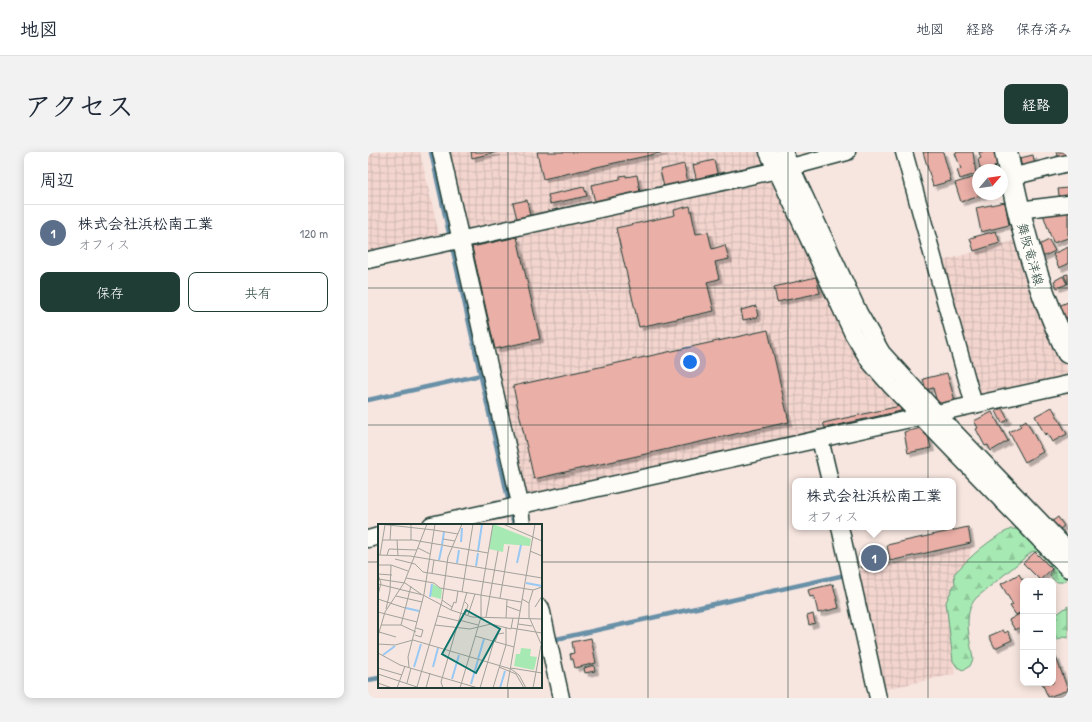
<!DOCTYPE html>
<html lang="ja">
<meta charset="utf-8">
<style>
:root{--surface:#fff;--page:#f2f2f3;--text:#1f2937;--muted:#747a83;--line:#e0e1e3;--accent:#1f3d34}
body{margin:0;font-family:"Patrick Hand","Klee One",sans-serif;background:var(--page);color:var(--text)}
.controls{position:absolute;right:12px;bottom:12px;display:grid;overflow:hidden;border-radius:8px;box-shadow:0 2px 10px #0003}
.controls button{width:36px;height:36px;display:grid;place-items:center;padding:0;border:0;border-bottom:1px solid var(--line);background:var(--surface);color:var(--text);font:20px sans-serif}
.compass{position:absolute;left:604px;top:12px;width:36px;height:36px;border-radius:50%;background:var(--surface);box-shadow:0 2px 10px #0003;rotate:61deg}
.you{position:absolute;left:322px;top:210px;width:14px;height:14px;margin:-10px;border:3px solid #fff;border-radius:50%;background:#1a73e8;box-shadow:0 0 0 6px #1a73e833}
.badge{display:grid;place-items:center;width:26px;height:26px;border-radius:50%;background:var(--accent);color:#fff;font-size:13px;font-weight:700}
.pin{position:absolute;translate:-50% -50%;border:2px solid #fff;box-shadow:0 1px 4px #0006}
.popup{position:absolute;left:424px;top:326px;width:164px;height:52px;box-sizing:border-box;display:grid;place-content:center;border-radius:8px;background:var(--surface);filter:drop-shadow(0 1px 3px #0005);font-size:13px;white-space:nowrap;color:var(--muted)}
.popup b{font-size:15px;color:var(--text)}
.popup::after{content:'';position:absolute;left:50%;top:100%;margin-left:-8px;border:8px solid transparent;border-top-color:var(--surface)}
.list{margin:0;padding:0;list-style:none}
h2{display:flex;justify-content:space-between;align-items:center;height:52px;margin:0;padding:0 16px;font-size:17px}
h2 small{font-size:13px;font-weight:400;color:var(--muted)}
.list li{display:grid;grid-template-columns:26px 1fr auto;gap:12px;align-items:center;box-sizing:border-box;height:56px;padding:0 16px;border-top:1px solid var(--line)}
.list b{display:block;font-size:15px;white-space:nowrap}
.list p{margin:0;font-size:13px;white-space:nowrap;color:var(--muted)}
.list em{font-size:13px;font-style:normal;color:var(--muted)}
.actions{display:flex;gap:8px;padding:12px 16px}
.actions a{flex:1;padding:9px 0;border:1px solid var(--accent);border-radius:8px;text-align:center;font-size:14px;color:var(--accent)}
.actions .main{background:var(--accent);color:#fff}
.icon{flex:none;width:22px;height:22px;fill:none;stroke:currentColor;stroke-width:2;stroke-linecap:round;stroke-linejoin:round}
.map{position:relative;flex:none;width:700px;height:546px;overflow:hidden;border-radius:8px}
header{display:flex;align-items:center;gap:24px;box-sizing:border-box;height:56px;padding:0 20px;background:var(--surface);border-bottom:1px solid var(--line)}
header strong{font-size:19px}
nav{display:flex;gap:22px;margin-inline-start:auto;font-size:14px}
.intro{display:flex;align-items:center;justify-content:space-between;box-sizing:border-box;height:96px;padding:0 24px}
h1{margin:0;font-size:28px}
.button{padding:10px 18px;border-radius:8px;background:var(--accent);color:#fff;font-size:14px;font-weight:700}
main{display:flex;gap:24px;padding:0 24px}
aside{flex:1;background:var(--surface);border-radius:8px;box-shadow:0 2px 10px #0003}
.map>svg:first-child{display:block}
</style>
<header>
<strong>地図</strong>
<nav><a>地図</a><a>経路</a><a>保存済み</a></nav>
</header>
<div class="intro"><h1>アクセス</h1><a class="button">経路</a></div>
<main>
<aside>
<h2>周辺<small></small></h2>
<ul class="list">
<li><span class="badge" style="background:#5c6f8a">1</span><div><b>株式会社浜松南工業</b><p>オフィス</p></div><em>120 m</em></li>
</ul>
<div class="actions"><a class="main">保存</a><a>共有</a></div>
</aside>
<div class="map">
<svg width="700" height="546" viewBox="0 0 700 546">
<defs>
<pattern id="industrial-grid" width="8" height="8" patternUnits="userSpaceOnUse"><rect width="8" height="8" fill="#f3d5ce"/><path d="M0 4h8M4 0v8" fill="none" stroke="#d0b8b2"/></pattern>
<pattern id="forest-firs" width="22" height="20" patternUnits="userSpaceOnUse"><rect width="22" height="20" fill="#a7e9b3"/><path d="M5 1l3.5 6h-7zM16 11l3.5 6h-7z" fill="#8fc99b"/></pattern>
<filter id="shadow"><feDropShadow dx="3.5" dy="3.5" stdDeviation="0" flood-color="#0004"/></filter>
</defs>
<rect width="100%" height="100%" fill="#f7e5df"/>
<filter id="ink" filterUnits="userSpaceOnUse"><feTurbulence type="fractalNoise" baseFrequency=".025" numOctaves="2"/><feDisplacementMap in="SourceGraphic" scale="8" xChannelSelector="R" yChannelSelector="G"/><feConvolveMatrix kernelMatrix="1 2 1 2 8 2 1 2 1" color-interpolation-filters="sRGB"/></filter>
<g filter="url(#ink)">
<g fill="url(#industrial-grid)">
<polygon points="0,0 52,0 72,87 0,103"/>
<polygon points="78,0 395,0 398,15 100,81 96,78"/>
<polygon points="405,23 543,261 159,346 155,343 98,91"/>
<polygon points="648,88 693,206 700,219 698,223 608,243 571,110"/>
<polygon points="604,393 601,407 586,422 587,431 578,450 587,522 518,537 514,535 488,419"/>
</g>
<g fill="url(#forest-firs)" stroke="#639374">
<path d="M643,377H651L698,424L697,429C691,432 684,429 682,423L685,416L670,400L665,399L608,446C594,462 602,487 605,507L602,514L595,518L589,515L585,509L578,450L587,431L586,422C602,405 621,387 643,377Z"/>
<polygon points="700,454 700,486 695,485 685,490 685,465"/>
</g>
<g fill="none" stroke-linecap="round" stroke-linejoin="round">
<g stroke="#6890a7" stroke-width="4.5">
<polyline points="63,0 146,373"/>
<polyline points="0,248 113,223"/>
<polyline points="184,488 477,423"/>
<polyline points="0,528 11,526"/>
</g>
</g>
<g fill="#eaafa7" stroke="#1f3d34" filter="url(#shadow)">
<polygon points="103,0 129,0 104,6"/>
<polygon points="169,0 296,0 175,27"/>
<polygon points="555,0 575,0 583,29 565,34"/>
<polygon points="589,0 605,0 608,22 592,27 589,18 593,17 587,1"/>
<polygon points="611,0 627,0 630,13 626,14 627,17 612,17 610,7 613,6"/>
<polygon points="688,0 700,0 700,6 691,9"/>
<polygon points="665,3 667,14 654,17 652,6"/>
<polygon points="346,8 350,25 329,30 325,13"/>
<polygon points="316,12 320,30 296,35 292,18"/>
<polygon points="258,23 258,25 269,23 272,40 227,50 223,33 252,27 252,24"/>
<polygon points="610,24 610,42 616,43 593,50 587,31"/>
<polygon points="216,35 219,44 182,52 180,43"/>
<polygon points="700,36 700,48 692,49 690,37"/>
<polygon points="159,48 162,64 149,67 145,51"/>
<polygon points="637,50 641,73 613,80 608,56"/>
<polygon points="322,54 328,82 340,80 344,97 357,93 361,107 347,110 351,127 339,130 346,159 271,175 248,76 307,63 306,58"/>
<polygon points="700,60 700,86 685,91 675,62"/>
<polygon points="628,79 632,91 606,99 602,86"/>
<polygon points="149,85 172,187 127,197 104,95"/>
<polygon points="681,88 687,99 672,106 667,95"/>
<polygon points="700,95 700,112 691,116 685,102"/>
<polygon points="700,122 700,132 696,123"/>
<polygon points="695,124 699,132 689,136 686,129"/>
<polygon points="448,125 452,141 409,150 406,135"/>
<polygon points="700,150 700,165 693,168 688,155"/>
<polygon points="388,154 390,165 375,168 373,158"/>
<polygon points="400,178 421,270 166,327 145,234"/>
<polygon points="579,221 587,249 570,254 565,236 558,238 555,227"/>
<polygon points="532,254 533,259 457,276 455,271"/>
<polygon points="684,255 699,282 684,290 679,281 677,283 667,264"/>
<polygon points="634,256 640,268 634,271 628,259"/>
<polygon points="624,260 640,289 623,299 620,293 617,294 608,277 610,276 606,269"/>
<polygon points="658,268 675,300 657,310 641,280 653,274 652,272"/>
<polygon points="558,275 563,296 540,301 536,280"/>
<polygon points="690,365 696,374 689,379 683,370"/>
<polygon points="600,375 603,391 522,409 519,393"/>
<polygon points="517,397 520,410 494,416 491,403"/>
<polygon points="667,400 684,417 672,428 655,411"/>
<polygon points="651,422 655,429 655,459 648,463 642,454 645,453 633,432"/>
<polygon points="465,432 471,456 450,461 446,444 442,445 440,438"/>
<polygon points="655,460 655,474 647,478 641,468"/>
<polygon points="445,462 447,471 441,473 439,464"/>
<polygon points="635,478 637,481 640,479 644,488 627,496 621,484"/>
<polygon points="223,486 228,511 207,516 205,507 203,507 202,502 206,501 204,490"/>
<polygon points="688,505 700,538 680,545 674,531 685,531 685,506"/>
<polygon points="226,513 227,519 217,521 216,516"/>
</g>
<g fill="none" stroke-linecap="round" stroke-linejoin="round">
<defs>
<g id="street">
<polyline points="73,0 151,347 154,373"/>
<polyline points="400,0 485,182 502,210 523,234 700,417"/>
<polyline points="416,0 491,161 514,201 574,267 700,398"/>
<polyline points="536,0 606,253"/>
<polyline points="643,25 700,11"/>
<polyline points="650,58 700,52"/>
<polyline points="0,108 423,15 479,0"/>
<polyline points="452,287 462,329"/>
<polyline points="63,373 700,232"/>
<polyline points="472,375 510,546"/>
<polyline points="0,387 11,384"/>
<polyline points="173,456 193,546"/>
</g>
<path id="secondary" d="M638,0C653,73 667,132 700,200"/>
</defs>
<use href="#street" stroke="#1f3d34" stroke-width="19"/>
<use href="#secondary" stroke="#1f3d34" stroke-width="25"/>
<use href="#street" stroke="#fdfcf7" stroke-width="16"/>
<use href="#secondary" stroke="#fdfcf7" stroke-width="22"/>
</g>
</g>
<path fill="none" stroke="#1f3d34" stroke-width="1" stroke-opacity="0.55" d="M140,0V373M280,0V546M420,0V546M560,0V546M0,136H700M0,273H700M0,410H11M173,410H700M140,535V546"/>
<g text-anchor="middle" stroke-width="3" stroke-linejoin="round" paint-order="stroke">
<g font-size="13" fill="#1f3d34" stroke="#fdfcf7">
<text transform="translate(663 102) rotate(74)" y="5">舞阪竜洋線</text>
</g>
</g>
<g transform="translate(10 372)">
<rect width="164" height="164" fill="#f7e5df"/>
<path d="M115,0L153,15L152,22L126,20L125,28L111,25ZM143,124L153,125L152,132L159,133L156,146L136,142L138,130H142Z" fill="#a7e9b3"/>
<path d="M55,60L64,65L63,75L52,72Z" fill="#a7e9b3"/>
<path fill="none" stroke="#98c8f4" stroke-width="2" d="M83,18L84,4M64,21L66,8M100,27L104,0M61,36L64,22M79,39L81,26M139,39L143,21M98,42L100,29M148,59L164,62M52,73L54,60M28,84L41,87M5,131L17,122M100,135L106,115M36,143L43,120M55,143L60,124M74,155L81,131M93,160L100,136M122,164L127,147"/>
<path fill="none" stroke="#a1a29b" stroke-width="1" d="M1,0L56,6M125,0L164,17M56,6L80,10M65,15L77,17M5,16H35L110,29M12,16L13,1M19,16L20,32M33,16V0M40,24L52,30M152,27L164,32M0,31L32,32L164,54M2,31L7,1M9,31L11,25L39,26M17,35L37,40L45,48L155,66L164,63M0,41H13L30,47M54,49L56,36M0,50L14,51M0,51L3,59L0,71M28,54L56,59L62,64L143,78M0,55L27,59L43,70M0,60L45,71L73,86L94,93L164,95M84,68L95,0M18,72L44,78M122,74L131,22M0,75L27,84M144,75L151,79V94M64,76L74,83M87,78L90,81L87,91M151,79L155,66M128,82L142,87M157,83L164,72M8,85L12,67L13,41M73,86L76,78L78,79L80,67M0,88L39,98M90,91L97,70M60,92L81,97M108,93L120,27M128,94L129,76M152,95L164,122M81,96L100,101M140,100L154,102M3,101H23L38,108M23,101L33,62M57,101L92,105L113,100L133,105L135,94M133,104L164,109M1,108L18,113M37,111L43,113L45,106L38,104M0,112L7,88L26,59L49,0M97,112L136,123M117,118L120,110L126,109M0,120L17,121L35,116L133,145L141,151L148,164M0,129L22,141L100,164M31,143L30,133L46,70L57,0M121,143L138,150L146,164M0,144L24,151M133,144L164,149M0,150L42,164M0,159L14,164M29,159L33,144M39,163L64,77L70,33L84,0M19,164L27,142M48,164L52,149M65,164L63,158L89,68M82,164L103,93V71L115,0M102,164L116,117M115,164L128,121V103M129,164L157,0M155,164L163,121"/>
<path fill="#0f766e" fill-opacity="0.15" stroke="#0f766e" stroke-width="2" d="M88,86L122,105L98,149L64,130Z"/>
<rect width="164" height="164" fill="none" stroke="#1f3d34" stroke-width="2"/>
</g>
</svg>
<div class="controls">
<button>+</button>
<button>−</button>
<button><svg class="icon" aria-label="locate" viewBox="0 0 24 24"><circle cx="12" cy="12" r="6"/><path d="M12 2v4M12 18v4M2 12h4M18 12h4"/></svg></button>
</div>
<svg class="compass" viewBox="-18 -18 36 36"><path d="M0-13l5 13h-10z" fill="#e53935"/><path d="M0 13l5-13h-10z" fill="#747a83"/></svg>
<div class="you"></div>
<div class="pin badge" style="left:506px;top:406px;background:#5c6f8a">1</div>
<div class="popup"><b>株式会社浜松南工業</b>オフィス</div>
</div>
</main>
